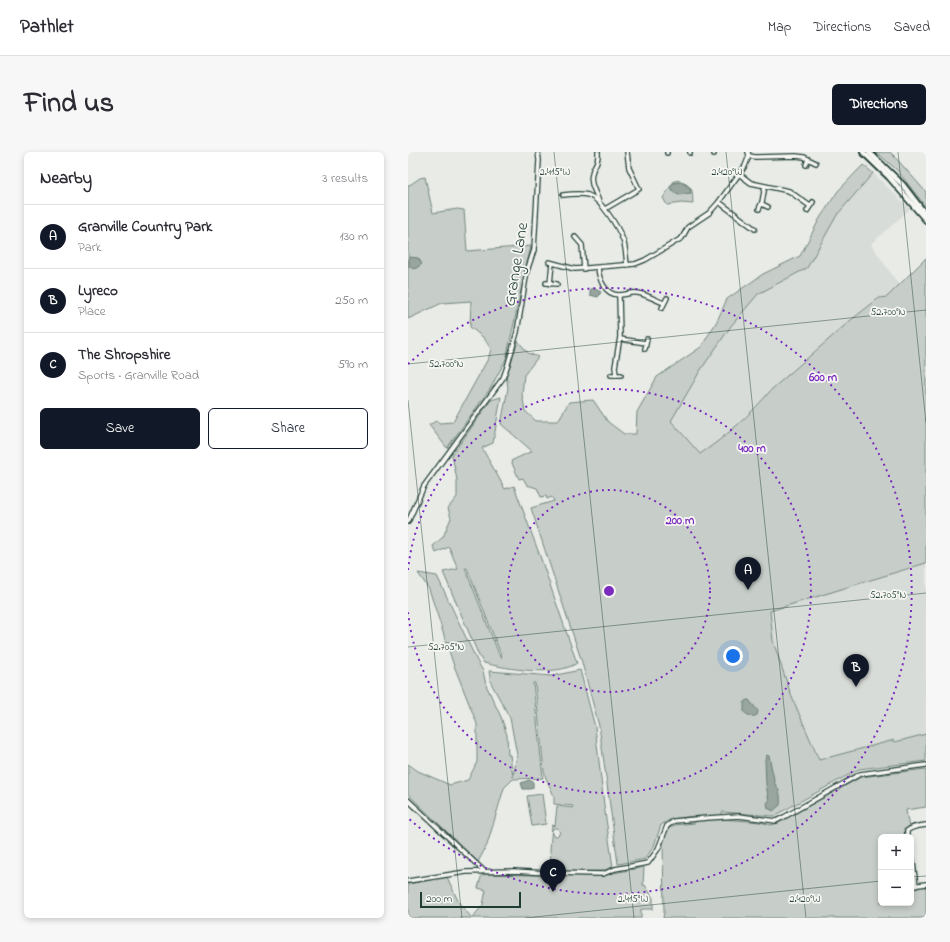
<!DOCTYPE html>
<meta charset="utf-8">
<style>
:root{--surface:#fff;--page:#f7f7f7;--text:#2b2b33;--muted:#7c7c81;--line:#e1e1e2;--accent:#111827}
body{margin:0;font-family:"Indie Flower",sans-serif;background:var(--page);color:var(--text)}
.controls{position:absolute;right:12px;bottom:12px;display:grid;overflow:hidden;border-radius:6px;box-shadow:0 2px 6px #0003}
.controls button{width:36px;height:36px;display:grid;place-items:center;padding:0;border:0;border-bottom:1px solid var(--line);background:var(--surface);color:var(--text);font:20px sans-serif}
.scale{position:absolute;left:12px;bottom:10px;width:101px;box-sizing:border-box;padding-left:4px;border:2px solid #1f3d34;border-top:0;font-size:11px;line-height:14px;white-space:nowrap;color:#1f3d34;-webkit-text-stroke:3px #f6f6f2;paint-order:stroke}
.you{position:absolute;left:325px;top:504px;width:14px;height:14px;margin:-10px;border:3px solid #fff;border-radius:50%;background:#1a73e8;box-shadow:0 0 0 6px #1a73e833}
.badge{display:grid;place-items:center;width:26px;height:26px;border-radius:50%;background:var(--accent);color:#fff;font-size:13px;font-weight:700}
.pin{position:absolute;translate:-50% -33px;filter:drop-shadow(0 1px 2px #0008)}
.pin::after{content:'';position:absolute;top:21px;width:14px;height:12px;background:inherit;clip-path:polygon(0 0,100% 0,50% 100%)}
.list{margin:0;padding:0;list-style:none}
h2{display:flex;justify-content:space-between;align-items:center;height:52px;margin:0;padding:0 16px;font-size:17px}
h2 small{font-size:13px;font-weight:400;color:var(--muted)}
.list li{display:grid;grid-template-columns:26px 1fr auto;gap:12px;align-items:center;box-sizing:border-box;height:64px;padding:0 16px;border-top:1px solid var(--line)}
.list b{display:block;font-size:15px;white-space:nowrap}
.list p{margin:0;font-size:13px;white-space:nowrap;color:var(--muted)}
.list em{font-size:13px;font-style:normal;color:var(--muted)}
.actions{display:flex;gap:8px;padding:12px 16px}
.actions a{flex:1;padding:9px 0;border:1px solid var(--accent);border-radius:6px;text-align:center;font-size:14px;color:var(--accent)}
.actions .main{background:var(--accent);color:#fff}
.map{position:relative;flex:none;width:518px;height:766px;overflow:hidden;border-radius:6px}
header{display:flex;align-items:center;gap:24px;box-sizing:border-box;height:56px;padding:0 20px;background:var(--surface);border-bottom:1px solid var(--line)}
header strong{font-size:19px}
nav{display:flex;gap:22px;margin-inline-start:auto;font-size:14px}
.intro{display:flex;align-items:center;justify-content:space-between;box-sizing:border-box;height:96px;padding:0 24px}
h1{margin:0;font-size:28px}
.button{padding:10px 18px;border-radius:6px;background:var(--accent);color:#fff;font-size:14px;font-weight:700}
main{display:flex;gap:24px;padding:0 24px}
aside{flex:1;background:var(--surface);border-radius:6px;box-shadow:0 2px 6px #0003}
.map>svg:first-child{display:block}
</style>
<header>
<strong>Pathlet</strong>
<nav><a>Map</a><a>Directions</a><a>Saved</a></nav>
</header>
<div class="intro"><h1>Find us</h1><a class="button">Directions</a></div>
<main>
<aside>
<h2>Nearby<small>3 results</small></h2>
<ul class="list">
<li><span class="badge">A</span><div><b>Granville Country Park</b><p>Park</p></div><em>130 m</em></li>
<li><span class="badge">B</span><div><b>Lyreco</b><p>Place</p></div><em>250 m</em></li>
<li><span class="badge">C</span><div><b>The Shropshire</b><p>Sports · Granville Road</p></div><em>590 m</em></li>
</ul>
<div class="actions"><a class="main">Save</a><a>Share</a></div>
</aside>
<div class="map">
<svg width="518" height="766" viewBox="0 0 518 766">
<rect width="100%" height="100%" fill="#e9ebe7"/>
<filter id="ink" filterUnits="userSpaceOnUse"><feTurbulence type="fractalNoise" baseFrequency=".025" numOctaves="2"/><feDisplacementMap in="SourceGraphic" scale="8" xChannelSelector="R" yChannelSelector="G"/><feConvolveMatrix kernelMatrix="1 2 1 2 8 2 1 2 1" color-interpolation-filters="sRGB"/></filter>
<g filter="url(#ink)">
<g fill="#d8dcd8">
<polygon points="465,21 502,57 463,92 491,133 479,145 471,146 443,168 364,237 354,249 314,287 292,302 263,269 292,219 323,174 350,142 399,116 429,63"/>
<polygon points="518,411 518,582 487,590 486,588 411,608 383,543 365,489 362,458"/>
</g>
<g fill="#c7cec9" stroke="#73867e" fill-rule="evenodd">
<polygon points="468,0 482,0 486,4 518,40 518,55 489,18"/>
<path d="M455,13L465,21L429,63L399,116L350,142L323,174L292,219L263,269L292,302C319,284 343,262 364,237L443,168L471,146L479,145L518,106V411L362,459L365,489L383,543L411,608L486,588L487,590L518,582V609L451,617L366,664L314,660V667L352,670L363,673L370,671L453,625L518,617V655L498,658L501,676L496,677L497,685H473V751H503V736L518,734V766H255L256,760L255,690L260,677L266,673L287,671L286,664L263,667L253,673L246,694L237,707L210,712L191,574L173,507L123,356L146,349L144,345L139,347L138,344L133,345L129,336L119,333L115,326L111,327L103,309L124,299L93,272L100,236L98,223L110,189L120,201L130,205L116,223L114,242L117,259L128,269H150L161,250L185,248L200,270L216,282H228L229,260L249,225L293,195L309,169L319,147L355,122L392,104L412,66L430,39Z"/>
<polygon points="17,25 25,61 49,57 56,58 59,99 123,94 98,207 82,237 39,296 21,273 28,269 32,271 45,270 81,205 83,197 76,186 62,175 63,149 34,151 0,167 0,34 12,26"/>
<path d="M271,28C286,36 284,36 285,52L273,51L259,53L255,46L266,29ZM270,30L277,32L283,38L273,43L266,31Z"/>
<path d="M93,245L85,291L74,296L97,337L106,334L132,404L169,511C149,525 99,517 76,511L71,504L35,420L50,417L41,395L28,401L25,394L35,385L43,366L40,356L49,345V328L44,303L83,248ZM57,416H59L94,505H92Z"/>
<path d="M10,421L29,424L69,509L75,519L78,533L93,565L99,583L100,603H102L105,625L109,603L102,566L83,531L81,519L144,524L172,518L187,575L196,653L205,715L194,719L147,720V708H143L142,698L144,673L147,674L149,654L164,656L165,654L146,652V644L138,626L136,619L127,531H125L135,626L105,627L96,636L79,693L70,710L0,642V612L10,619L42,633L60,628L69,610V572L45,511L21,437ZM146,676H150L152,681L149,684H146L144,681V678Z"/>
<polygon points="134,642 138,672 124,674 119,644"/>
<polygon points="236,715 235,733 237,733 245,746 245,757 233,757 233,766 0,766 0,732 39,725 51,751 64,766 75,753 78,738 70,736 74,722 187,724 195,722 197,723 206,721"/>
</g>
<g fill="#99a6a0" stroke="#687c75">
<polygon points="273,30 282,36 283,41 271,43 266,41 262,35 266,31"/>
<polygon points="1,105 10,106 14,112 7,117 1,115"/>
<polygon points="185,136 193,140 190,145 182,143 182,138"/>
<path d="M339,548H341L350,559L349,563C345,566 339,563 336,560V550Z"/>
<path d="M358,603L361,604L367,632C372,638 373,645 372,653L365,659L360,656L359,651L361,649L358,633L357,608Z"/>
<polygon points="121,628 125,630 125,636 122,637 115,637 113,631"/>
</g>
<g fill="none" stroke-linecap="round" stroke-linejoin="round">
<defs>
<g id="minor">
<path d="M190,0C191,12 186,12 184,21C181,32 188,40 191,50"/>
<polyline points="259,0 259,1"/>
<polyline points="282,1 282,0"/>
<polyline points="306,2 306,0"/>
<polyline points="341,4 347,5 388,4 396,5 408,11"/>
<polyline points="398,13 400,7"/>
<polyline points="331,22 343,31 381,39 402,54"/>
<path d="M155,43C163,42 172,41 180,43C193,47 210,75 215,88C218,96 218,105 219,113"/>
<polyline points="311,50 347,77"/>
<polyline points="354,52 360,55"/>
<polyline points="197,57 231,37 221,16 219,0"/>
<polyline points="351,57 354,50 357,34"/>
<polyline points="399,59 405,50"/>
<polyline points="167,85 174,93 176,117"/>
<polyline points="141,110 167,117 227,112 237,108 274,86 280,75 301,61 310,51 337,14 341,4 340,0"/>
<path d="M190,116C191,127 197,143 211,143C217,143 223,140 230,141C239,143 248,148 256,151"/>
<polyline points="138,131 149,132"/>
<polyline points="142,132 144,111"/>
<polyline points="254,156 259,146"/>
<polyline points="212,187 238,191"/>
<polyline points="237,197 239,187"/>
<polyline points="203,223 213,223"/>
<polyline points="208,223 207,215 212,185 211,143"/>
<polyline points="0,370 16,334 95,226 100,212 109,180 119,119 126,98 131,8 130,0"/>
<polyline points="0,648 76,719"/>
<path d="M499,685V679C504,674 511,674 518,673"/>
<polyline points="503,695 508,734"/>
<polyline points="0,729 58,720 106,719 139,721 195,722 207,717 240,711 250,697 259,674 266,669 299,666 331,664 368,669 376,665 452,622 518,613"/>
<polyline points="503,734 518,732"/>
</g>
<g id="major">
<polyline points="455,0 481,25 518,68"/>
<polyline points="461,0 495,33 518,63"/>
</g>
</defs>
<use href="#minor" stroke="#1f3d34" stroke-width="6"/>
<use href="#major" stroke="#1f3d34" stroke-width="8"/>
<use href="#minor" stroke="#f6f6f2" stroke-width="3.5"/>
<use href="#major" stroke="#f6f6f2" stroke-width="4.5"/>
</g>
</g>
<path fill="none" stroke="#1f3d34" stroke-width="1" stroke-opacity="0.45" d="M146,0L226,766M318,0L398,766M490,0L518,271M0,212L518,158M0,248L54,766M0,495L518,441M503,725L518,724M117,766L473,729"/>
<g fill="none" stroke="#7b2cbf" stroke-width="2" stroke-dasharray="2 4">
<circle cx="201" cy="439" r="101"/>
<path d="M0 418A202 202 0 1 1 0 460"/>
<path d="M0 212A303 303 0 1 1 0 666"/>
</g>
<g text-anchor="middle" stroke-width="3.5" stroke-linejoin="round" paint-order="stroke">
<g font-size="17" fill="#1f3d34" stroke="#f6f6f2">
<text transform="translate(107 112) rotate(-81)" y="6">Grange Lane</text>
</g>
</g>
<g font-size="10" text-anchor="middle" fill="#1f3d34" stroke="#f6f6f2" stroke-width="3.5" stroke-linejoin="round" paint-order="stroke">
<text x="147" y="23">2.415°W</text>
<text x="319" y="23">2.420°W</text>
<text x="480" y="163">52.700°N</text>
<text x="38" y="215">52.700°N</text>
<text x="480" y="446">52.705°N</text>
<text x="38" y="498">52.705°N</text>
<text x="225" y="750">2.415°W</text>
<text x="397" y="750">2.420°W</text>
</g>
<circle cx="201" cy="439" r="6" fill="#7b2cbf" stroke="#f6f6f2" stroke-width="2"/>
<g font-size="12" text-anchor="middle" font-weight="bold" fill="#7b2cbf" stroke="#f6f6f2" stroke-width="3.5" stroke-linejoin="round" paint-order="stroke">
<text x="415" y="229">600 m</text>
<text x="344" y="300">400 m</text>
<text x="272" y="372">200 m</text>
</g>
</svg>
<div class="controls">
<button>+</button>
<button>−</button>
</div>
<div class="scale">200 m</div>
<div class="you"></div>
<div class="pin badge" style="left:340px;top:438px">A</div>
<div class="pin badge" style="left:448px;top:535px">B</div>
<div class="pin badge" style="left:145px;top:740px">C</div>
</div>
</main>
